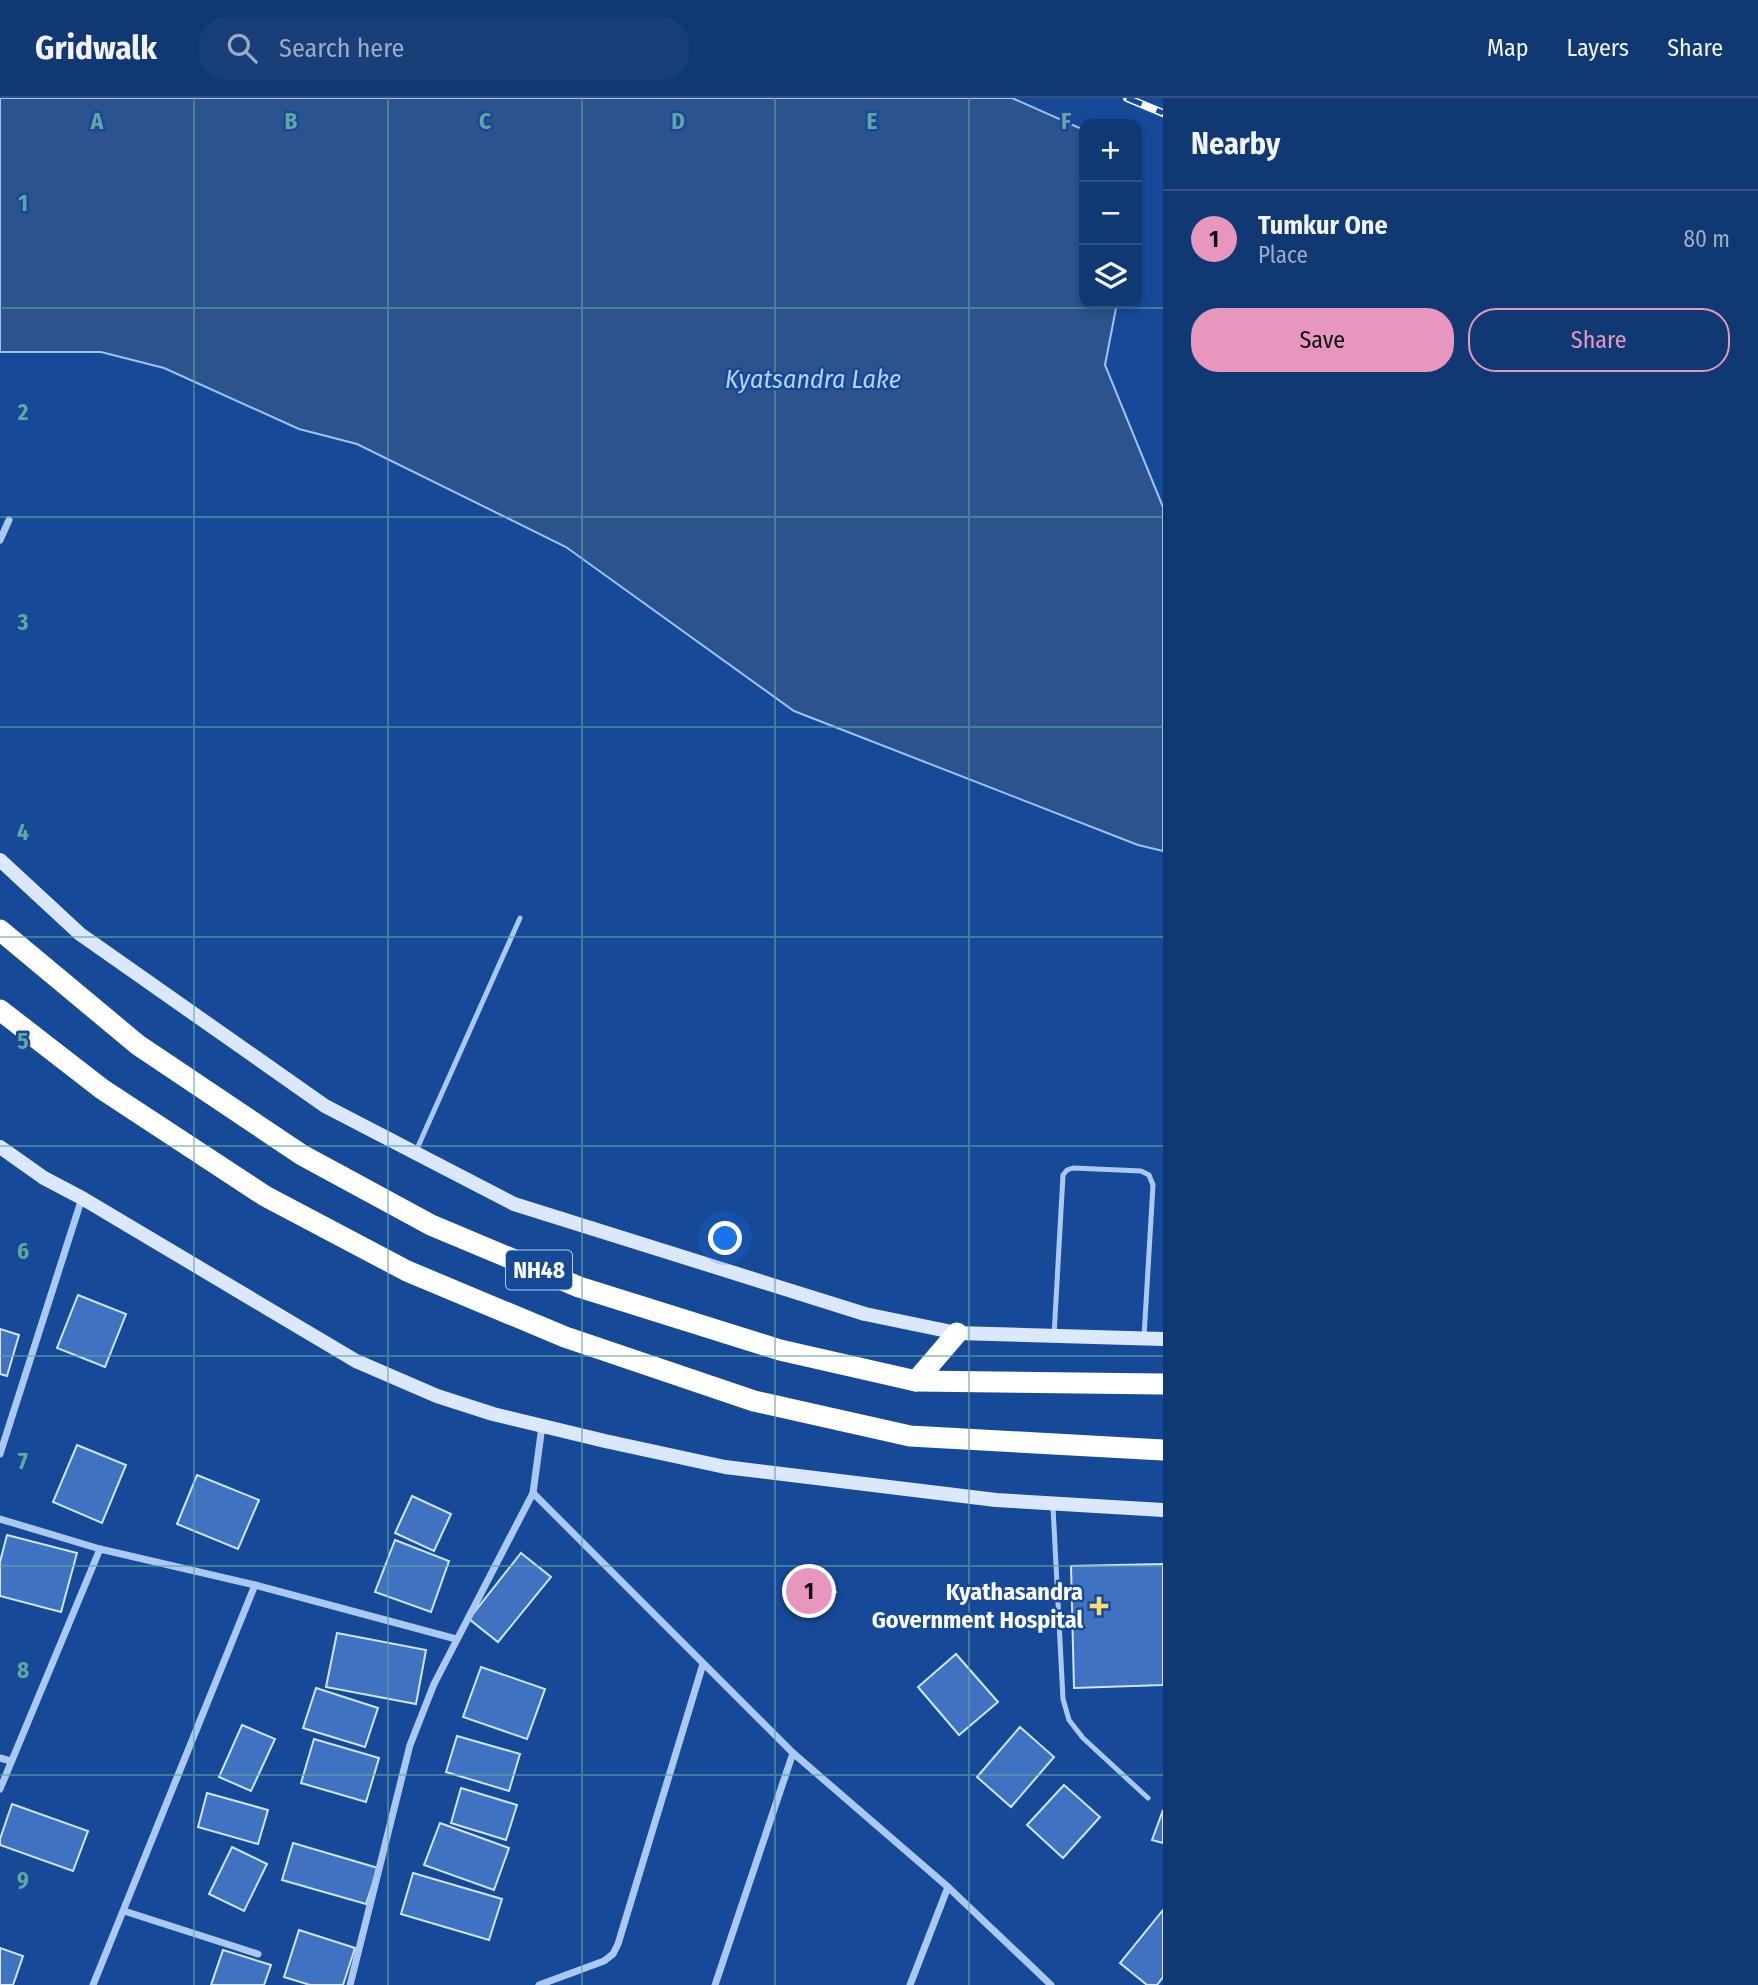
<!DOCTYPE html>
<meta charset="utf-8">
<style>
:root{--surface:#103873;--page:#193f78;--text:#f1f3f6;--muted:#9cacc4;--line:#305285;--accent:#e797bd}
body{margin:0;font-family:"Fira Sans Condensed",sans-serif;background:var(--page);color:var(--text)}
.controls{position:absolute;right:21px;top:21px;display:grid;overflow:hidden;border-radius:14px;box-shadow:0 4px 10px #0003}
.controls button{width:63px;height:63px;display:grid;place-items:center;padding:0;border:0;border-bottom:2px solid var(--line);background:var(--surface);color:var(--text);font:35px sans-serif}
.you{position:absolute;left:726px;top:1141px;width:24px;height:24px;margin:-18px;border:5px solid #fff;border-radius:50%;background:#1a73e8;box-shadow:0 0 0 10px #1a73e833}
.badge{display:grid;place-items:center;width:46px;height:46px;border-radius:50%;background:var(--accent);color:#111;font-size:23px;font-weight:700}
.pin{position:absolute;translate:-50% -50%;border:4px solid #fff;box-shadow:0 2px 7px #0006}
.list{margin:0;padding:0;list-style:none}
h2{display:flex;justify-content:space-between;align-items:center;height:91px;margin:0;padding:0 28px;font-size:30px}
h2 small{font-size:23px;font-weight:400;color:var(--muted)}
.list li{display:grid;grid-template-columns:46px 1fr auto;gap:21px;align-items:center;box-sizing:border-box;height:98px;padding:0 28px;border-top:2px solid var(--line)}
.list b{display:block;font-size:26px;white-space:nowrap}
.list p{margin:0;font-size:23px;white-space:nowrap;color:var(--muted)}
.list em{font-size:23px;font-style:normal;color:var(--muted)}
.actions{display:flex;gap:14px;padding:21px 28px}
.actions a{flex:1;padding:16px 0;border:2px solid var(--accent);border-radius:28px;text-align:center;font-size:24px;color:var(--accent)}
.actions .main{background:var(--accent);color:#111}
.icon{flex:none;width:38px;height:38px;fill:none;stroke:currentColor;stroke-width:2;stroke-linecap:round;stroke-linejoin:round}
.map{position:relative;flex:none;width:1163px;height:1887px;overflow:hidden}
header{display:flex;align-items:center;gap:42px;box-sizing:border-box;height:98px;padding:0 35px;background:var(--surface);border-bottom:2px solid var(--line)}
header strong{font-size:33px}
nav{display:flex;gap:38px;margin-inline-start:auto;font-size:24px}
.search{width:490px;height:63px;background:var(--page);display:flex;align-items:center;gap:18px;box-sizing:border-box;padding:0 24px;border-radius:28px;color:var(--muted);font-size:26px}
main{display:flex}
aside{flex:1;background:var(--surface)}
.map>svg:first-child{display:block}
</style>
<header>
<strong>Gridwalk</strong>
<div class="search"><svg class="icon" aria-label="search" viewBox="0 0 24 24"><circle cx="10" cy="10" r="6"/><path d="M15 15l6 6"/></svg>Search here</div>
<nav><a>Map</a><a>Layers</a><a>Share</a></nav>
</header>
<main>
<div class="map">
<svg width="1163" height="1887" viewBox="0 0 1163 1887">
<rect width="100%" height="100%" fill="#164a99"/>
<polygon fill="#2c538d" stroke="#9dc2f4" stroke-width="2" points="0,0 1012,0 1084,32 1084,205 1117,205 1105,267 1163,409 1163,753 1138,747 794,613 566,449 357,346 299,331 164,270 101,254 0,254"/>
<g fill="#3f73c1" stroke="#d2e4fc" stroke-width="2">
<polygon points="78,1197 126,1216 105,1269 57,1250"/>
<polygon points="0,1231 19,1237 7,1278 0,1276"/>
<polygon points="77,1347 126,1367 102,1425 53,1404"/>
<polygon points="197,1377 259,1402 238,1451 177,1426"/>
<polygon points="412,1398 451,1416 434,1453 395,1435"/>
<polygon points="7,1437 77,1455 61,1514 0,1498 0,1464"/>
<polygon points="395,1442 449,1463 431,1514 375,1494"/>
<polygon points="521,1455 551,1479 498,1544 469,1521"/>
<polygon points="1163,1466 1163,1587 1074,1590 1071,1468"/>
<polygon points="811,1467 836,1494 802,1518 783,1492"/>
<polygon points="337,1535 426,1552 416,1606 326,1589"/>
<polygon points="956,1556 998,1604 959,1637 918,1589"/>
<polygon points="481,1569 545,1591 527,1641 463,1619"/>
<polygon points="316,1590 378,1610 365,1649 303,1630"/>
<polygon points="242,1627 275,1641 251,1693 219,1679"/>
<polygon points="1020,1629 1054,1659 1011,1709 977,1679"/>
<polygon points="457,1638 520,1656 509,1693 446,1674"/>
<polygon points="314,1641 379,1660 366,1704 301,1685"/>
<polygon points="1064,1687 1100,1719 1063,1760 1027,1727"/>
<polygon points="461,1690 517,1707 506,1742 451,1725"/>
<polygon points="207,1695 268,1712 258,1746 198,1729"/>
<polygon points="12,1706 88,1733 73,1773 0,1747 0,1741"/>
<polygon points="1163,1712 1163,1745 1152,1742"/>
<polygon points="440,1725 509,1750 494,1792 424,1767"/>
<polygon points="293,1745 378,1770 366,1806 282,1782"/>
<polygon points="232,1749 267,1766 244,1813 209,1796"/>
<polygon points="413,1775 502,1801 489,1842 401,1816"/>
<polygon points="1163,1812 1163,1879 1157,1887 1147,1887 1120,1865"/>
<polygon points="299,1832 355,1850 343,1887 310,1887 284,1879"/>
<polygon points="0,1850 23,1858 13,1887 0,1887"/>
<polygon points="223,1852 271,1867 264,1887 211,1887"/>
</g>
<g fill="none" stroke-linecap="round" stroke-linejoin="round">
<g stroke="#abc8f2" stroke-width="5">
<polyline points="416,1053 520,820"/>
<polyline points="1054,1238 1063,1077 1067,1072 1073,1070 1141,1073 1149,1077 1153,1087 1144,1239"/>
<polyline points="1053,1409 1063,1601 1069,1622 1083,1640 1148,1700"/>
</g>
<g stroke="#abc8f2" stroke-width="7">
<polyline points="0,442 9,422"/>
<polyline points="542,1328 533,1395 793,1655 948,1789 1051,1887"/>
<polyline points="0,1356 82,1100"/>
<polyline points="0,1421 100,1451 255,1487 456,1541"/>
<polyline points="0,1660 11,1663"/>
<polyline points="0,1691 100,1451"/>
<polyline points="124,1813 258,1856"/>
<polyline points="93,1887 255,1487"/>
<polyline points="350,1887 410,1647 434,1586 533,1395"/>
<polyline points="539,1887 604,1863 613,1856 618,1846 703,1566"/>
<polyline points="715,1887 793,1655"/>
<polyline points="910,1887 948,1789"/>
</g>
<g stroke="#dae7fc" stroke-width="14">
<polyline points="0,762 80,836 325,1008 514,1106 865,1216 957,1235 1163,1241"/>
<polyline points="0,1049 44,1080 82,1100 356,1263 437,1298 493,1316 605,1343 725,1369 996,1402 1163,1412"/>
</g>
<g stroke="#fff" stroke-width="21">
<polyline points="0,832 138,947 302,1057 431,1127 579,1189 780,1252 916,1283 1163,1286"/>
<polyline points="0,912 102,991 265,1098 407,1173 565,1239 754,1303 910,1338 1163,1352"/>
<polyline points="916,1283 957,1235"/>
</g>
<defs>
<polyline id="rail" points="1127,0 1163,15"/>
</defs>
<use href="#rail" stroke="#fff" stroke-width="8"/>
<use href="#rail" stroke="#164a99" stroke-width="5" stroke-dasharray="16" stroke-linecap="butt"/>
</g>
<path fill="none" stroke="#63a6a1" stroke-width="2" stroke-opacity="0.55" d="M194,0V1887M388,0V1887M582,0V1887M775,0V1887M969,0V1887M0,210H1163M0,419H1163M0,629H1163M0,839H1163M0,1048H1163M0,1258H1163M0,1468H1163M0,1677H1163"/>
<path fill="#ffdb6c" stroke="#164a99" stroke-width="2.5" d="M1095.5 1497.5h7v7h7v7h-7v7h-7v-7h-7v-7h7z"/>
<g text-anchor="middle" stroke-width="5" stroke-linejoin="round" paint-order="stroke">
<rect fill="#164a99" stroke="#b9c9e0" stroke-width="2" x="506" y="1152.5" width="66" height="39" rx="5"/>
<g font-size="23" font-weight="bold" fill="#fff">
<text x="539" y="1180">NH48</text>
</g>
<g font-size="24" font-weight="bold" fill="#fff" stroke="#164a99" text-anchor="end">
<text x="1083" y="1502">Kyathasandra<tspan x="1083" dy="28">Government Hospital</tspan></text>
</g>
<g font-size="26" font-style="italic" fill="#b7d2f8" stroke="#164a99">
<text x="813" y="290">Kyatsandra Lake</text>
</g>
</g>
<g font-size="23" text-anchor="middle" font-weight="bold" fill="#63a6a1" stroke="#164a99" stroke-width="5" stroke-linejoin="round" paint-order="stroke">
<text x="97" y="31">A</text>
<text x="291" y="31">B</text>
<text x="485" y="31">C</text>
<text x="678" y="31">D</text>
<text x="872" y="31">E</text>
<text x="1066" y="31">F</text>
<text x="23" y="113">1</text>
<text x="23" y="322">2</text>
<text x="23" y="532">3</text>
<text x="23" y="742">4</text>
<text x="23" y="951">5</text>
<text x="23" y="1161">6</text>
<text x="23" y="1371">7</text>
<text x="23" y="1580">8</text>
<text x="23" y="1790">9</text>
</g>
</svg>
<div class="controls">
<button>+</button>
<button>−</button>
<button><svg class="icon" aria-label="layers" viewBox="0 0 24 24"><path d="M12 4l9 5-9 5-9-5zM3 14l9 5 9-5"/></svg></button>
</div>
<div class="you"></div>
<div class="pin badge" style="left:809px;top:1493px">1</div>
</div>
<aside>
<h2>Nearby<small></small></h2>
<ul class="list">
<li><span class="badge">1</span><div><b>Tumkur One</b><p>Place</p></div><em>80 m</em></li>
</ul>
<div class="actions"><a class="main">Save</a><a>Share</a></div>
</aside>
</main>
